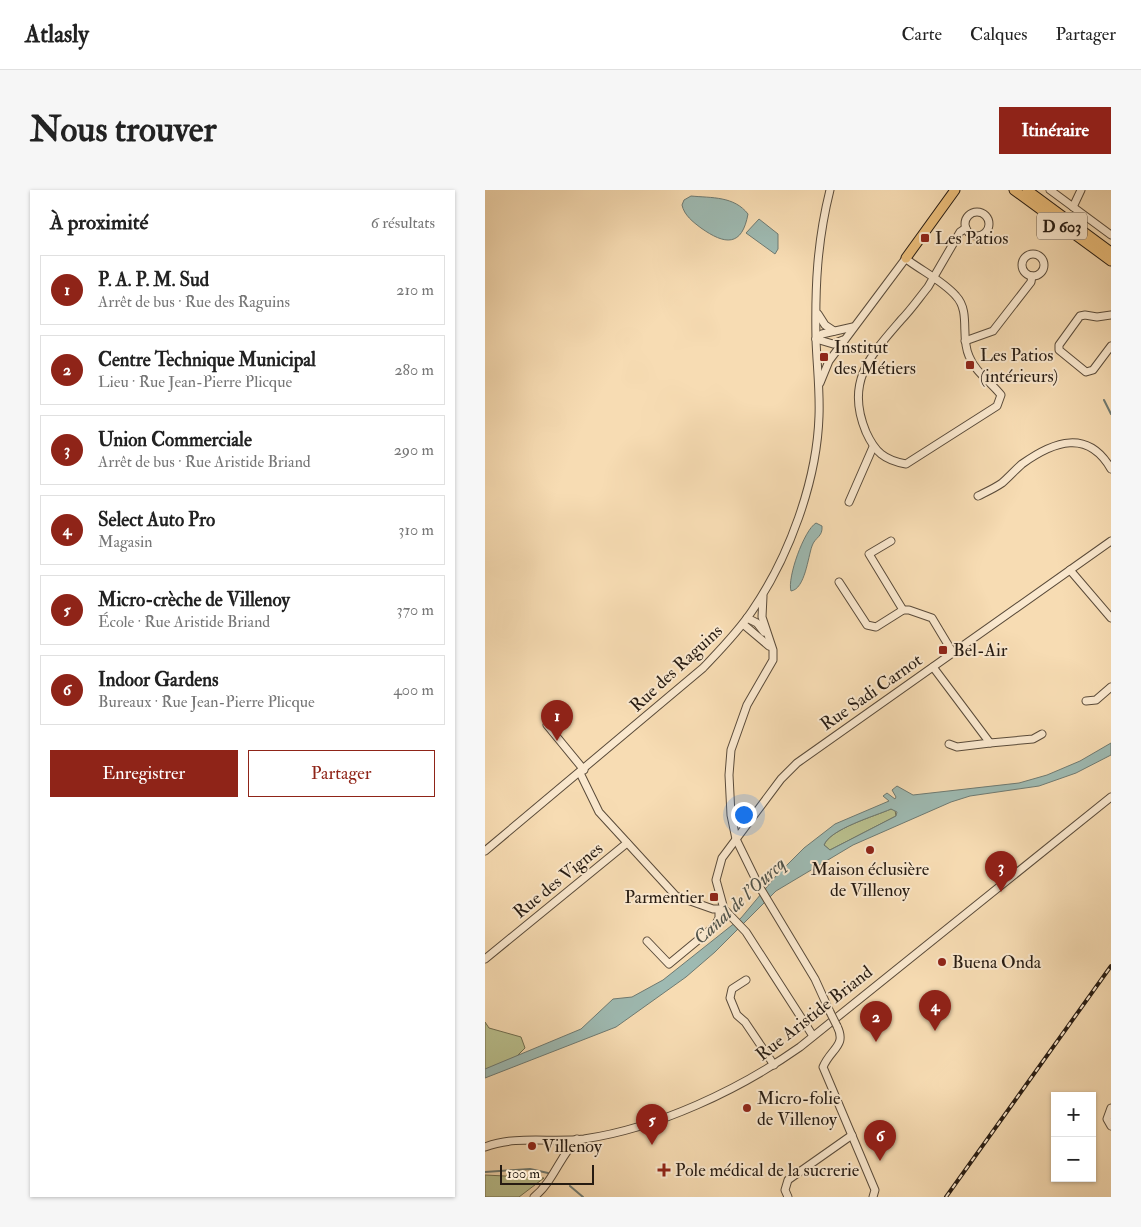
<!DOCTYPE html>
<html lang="fr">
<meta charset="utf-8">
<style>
:root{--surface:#fff;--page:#f6f6f6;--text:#222;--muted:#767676;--line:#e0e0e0;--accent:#8f2418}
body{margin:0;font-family:"IM FELL Double Pica",serif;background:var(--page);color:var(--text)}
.controls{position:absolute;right:15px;bottom:15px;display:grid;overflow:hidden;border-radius:0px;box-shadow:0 1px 4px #0004}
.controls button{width:45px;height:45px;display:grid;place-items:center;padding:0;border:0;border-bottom:1px solid var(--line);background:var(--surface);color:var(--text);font:25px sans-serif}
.scale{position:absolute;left:15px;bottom:12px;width:94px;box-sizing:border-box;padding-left:5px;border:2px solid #261b12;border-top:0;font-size:14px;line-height:18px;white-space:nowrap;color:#261b12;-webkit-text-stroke:4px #fae8ce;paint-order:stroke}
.you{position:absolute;left:258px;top:624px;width:18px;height:18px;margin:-12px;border:4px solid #fff;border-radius:50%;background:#1a73e8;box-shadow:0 0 0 8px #1a73e833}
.badge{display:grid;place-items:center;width:32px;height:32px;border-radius:50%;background:var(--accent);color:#fff;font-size:16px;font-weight:700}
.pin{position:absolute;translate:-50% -41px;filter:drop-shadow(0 1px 2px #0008)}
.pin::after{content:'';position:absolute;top:26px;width:18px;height:15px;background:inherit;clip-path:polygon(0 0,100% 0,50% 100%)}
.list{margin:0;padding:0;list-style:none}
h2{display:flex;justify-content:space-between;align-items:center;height:65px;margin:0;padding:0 20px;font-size:21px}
h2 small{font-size:16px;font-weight:400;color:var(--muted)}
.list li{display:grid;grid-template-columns:32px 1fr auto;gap:15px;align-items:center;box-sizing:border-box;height:70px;margin:0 10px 10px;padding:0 10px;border:1px solid var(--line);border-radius:0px}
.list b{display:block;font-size:19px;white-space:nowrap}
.list p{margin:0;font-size:16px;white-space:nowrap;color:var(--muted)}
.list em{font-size:16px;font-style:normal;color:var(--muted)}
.actions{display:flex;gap:10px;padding:15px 20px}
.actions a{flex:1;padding:11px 0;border:1px solid var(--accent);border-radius:0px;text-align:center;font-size:18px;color:var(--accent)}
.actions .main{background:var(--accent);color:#fff}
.map{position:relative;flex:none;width:626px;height:1007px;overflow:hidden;border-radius:0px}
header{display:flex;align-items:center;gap:30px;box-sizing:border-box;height:70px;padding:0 25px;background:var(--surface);border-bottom:1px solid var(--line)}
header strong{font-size:24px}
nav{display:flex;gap:28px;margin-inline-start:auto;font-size:18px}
.intro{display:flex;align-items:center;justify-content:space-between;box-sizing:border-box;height:120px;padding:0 30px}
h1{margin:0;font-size:35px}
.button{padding:12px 22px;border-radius:0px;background:var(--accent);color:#fff;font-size:18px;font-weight:700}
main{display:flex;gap:30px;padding:0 30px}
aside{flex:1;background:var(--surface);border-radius:0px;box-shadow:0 1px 4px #0004}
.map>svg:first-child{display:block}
</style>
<header>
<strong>Atlasly</strong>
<nav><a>Carte</a><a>Calques</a><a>Partager</a></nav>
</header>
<div class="intro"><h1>Nous trouver</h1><a class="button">Itinéraire</a></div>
<main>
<aside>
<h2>À proximité<small>6 résultats</small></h2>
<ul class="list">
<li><span class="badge">1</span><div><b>P. A. P. M. Sud</b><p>Arrêt de bus · Rue des Raguins</p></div><em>210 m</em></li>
<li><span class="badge">2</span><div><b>Centre Technique Municipal</b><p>Lieu · Rue Jean-Pierre Plicque</p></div><em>280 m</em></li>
<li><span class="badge">3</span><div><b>Union Commerciale</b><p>Arrêt de bus · Rue Aristide Briand</p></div><em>290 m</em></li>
<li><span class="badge">4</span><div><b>Select Auto Pro</b><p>Magasin</p></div><em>310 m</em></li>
<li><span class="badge">5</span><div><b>Micro-crèche de Villenoy</b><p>École · Rue Aristide Briand</p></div><em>370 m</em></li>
<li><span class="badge">6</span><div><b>Indoor Gardens</b><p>Bureaux · Rue Jean-Pierre Plicque</p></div><em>400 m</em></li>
</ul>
<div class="actions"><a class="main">Enregistrer</a><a>Partager</a></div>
</aside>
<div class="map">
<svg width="626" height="1007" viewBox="0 0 626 1007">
<rect width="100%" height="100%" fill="#f7dcb3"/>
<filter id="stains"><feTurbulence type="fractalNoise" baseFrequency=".004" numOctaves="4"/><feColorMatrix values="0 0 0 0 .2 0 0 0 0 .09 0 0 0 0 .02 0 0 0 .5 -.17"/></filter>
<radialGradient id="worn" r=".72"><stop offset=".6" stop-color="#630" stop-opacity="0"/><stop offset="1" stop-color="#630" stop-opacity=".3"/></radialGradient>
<g fill="#bac18f" stroke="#706e50">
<path d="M406,619L410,620L411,626L345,660L339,655C345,639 390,626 406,619Z"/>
<polygon points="0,832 4,838 36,847 40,858 25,873 0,881"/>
<polygon points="0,985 59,988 34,1007 0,1007"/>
</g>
<g fill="#9ebab2" stroke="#6e7a72" fill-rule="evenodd">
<path d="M206,6C227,8 249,6 263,24C257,57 240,55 216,38C208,32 199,25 197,15L199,10Z"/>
<polygon points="274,29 293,44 293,59 290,64 261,43"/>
<path d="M331,333L337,336C338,347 330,347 327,356C323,367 320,399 306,401C302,388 319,340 331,333Z"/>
<path d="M626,553V565L591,583L554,596L485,606L466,612L368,655L291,701L230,762L201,787L131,837L0,888V879L96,839L128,809L147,807L178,790L256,728L291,686L319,658L350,634L404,611L398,606L402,603L410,609L411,607L407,600L412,596L428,605L534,593L562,585L595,571ZM406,619L412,622L411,626L345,660L339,655C345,639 390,626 406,619Z"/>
</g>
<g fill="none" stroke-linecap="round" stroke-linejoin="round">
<g stroke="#6e7a72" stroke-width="2">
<polyline points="619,210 626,224"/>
<polyline points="0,982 45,979 63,983"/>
<polyline points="85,996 98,1007"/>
</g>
<defs>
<g id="minor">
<polyline points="565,0 626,45"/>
<polyline points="588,17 596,0"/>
<circle cx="492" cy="34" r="12"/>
<circle cx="548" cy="75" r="11"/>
<polyline points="333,124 340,135 349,141"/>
<polyline points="626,125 612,127 600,125 595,126 574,155 574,160 601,182 608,180 626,156"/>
<polyline points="331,149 337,144 368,137"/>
<polyline points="331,149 348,154 358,150"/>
<polyline points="480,151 508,141 546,92 547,86"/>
<path d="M335,193L344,171L421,68L424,71C439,82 459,92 471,106C486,122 475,147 484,166C490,182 506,192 516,205L512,216L421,274C399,270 390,262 381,242C360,192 385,166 416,130C426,120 434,108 443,97L475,42L481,38"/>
<path d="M493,306C501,302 510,298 517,293C524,287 530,280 537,274C569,251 603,239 626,279"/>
<polyline points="364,312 388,257"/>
<polyline points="406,351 384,364 418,420"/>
<polyline points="585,380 626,428"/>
<polyline points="354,392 382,435 391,437 418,420 424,420 447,428 468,463"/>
<polyline points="278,406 277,427 288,460 288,470 262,515 246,560 244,585 246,625 251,649 274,696 330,789 345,822"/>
<polyline points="262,428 272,433 279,442"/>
<polyline points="258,434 284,456"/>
<polyline points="448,477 505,553 548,549 557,544"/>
<polyline points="601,511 611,510 626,497"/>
<polyline points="62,535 99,580"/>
<polyline points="464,554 472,557 505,553"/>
<polyline points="95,583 114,622 191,706 228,719 239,719"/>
<path d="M0,661L218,478C235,460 253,442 267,421C304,367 332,291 334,226C335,201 332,176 331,150C330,97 332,52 345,0"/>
<polyline points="162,751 184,774 230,736 234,728 234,720"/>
<polyline points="0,769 142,653"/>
<polyline points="261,790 247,799 245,808 252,825 260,832 289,875"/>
<path d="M352,836C362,856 346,858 338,877L390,1000L388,1007"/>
<polyline points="328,846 261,742 239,719 231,690 237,668 296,589 312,573 626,351"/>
<polyline points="626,918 622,929 626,936"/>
<path d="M0,957C31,945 67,953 99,949C173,938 254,900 315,857L626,607"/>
<path d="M49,1007C68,992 75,966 92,949"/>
<polyline points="303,1007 300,1000 303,990 367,945"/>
</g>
<g id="major">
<polyline points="529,0 626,71"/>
<polyline points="542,0 626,62"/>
<polyline points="421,68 470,0"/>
</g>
</defs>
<use href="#minor" stroke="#5a4b3a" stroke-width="9"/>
<use href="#major" stroke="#261b12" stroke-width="11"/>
<use href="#minor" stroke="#fae8ce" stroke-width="7"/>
<use href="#major" stroke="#ecbe7a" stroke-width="9"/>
<defs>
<polyline id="rail" points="461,1007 626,776"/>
</defs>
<use href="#rail" stroke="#261b12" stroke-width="4"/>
<use href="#rail" stroke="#fae8ce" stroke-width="2" stroke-dasharray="5.5" stroke-linecap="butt"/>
<defs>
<polyline id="minor-bridge" points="345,822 352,836"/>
</defs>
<use href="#minor-bridge" stroke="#5a4b3a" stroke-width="9" stroke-linecap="butt"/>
<use href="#minor-bridge" stroke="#fae8ce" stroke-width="7"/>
</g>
<g fill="#8f2418" stroke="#fae8ce" stroke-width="2">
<rect x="435" y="43" width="10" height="10" rx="2.5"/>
<rect x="334" y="162" width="10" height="10" rx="2.5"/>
<rect x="480" y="170" width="10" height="10" rx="2.5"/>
<rect x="453" y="455" width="10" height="10" rx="2.5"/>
<circle cx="385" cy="660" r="5"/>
<rect x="224" y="702" width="10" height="10" rx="2.5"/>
<circle cx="457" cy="772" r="5"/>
<circle cx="262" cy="918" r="5"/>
<circle cx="47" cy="956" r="5"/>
<path d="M176.5 972.5h5v5h5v5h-5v5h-5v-5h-5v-5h5z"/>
</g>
<g text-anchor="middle" stroke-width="4" stroke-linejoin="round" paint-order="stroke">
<rect fill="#fae8ce" stroke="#66584a" stroke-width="1" x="552" y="22.5" width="50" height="27" rx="4"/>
<g font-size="16" font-weight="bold" fill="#261b12">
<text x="577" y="42">D 603</text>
</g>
<g font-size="18" fill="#261b12" stroke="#fae8ce" text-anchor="start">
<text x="450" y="54">Les Patios</text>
<text x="349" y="163">Institut<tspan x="349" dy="21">des Métiers</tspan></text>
<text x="495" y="171">Les Patios<tspan x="495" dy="21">(intérieurs)</tspan></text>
<text x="468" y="466">Bel-Air</text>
<text x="385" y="685" text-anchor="middle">Maison éclusière<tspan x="385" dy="21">de Villenoy</tspan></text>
<text x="219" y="713" text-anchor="end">Parmentier</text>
<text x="467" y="778">Buena Onda</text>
<text x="272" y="914">Micro-folie<tspan x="272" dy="21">de Villenoy</tspan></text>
<text x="57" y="962">Villenoy</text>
<text x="190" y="986">Pole médical de la sucrerie</text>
</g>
<g font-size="18" fill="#261b12" stroke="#fae8ce">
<text transform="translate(191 478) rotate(-43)" y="6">Rue des Raguins</text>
<text transform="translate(386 502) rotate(-35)" y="6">Rue Sadi Carnot</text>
<text transform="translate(73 690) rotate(-39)" y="6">Rue des Vignes</text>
<text transform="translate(329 823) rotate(-38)" y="6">Rue Aristide Briand</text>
</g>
<g font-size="19" font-style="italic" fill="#50534a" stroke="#fae8ce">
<text transform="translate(254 710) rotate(-43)" y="7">Canal de l'Ourcq</text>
</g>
</g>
<rect width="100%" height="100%" filter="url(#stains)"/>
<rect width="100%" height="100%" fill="url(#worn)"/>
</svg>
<div class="controls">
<button>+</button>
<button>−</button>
</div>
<div class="scale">100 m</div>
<div class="you"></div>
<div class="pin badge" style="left:72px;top:551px">1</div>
<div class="pin badge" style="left:391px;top:852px">2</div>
<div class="pin badge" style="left:516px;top:702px">3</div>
<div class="pin badge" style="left:450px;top:841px">4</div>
<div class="pin badge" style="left:167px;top:955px">5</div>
<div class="pin badge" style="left:395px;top:971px">6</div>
</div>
</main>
